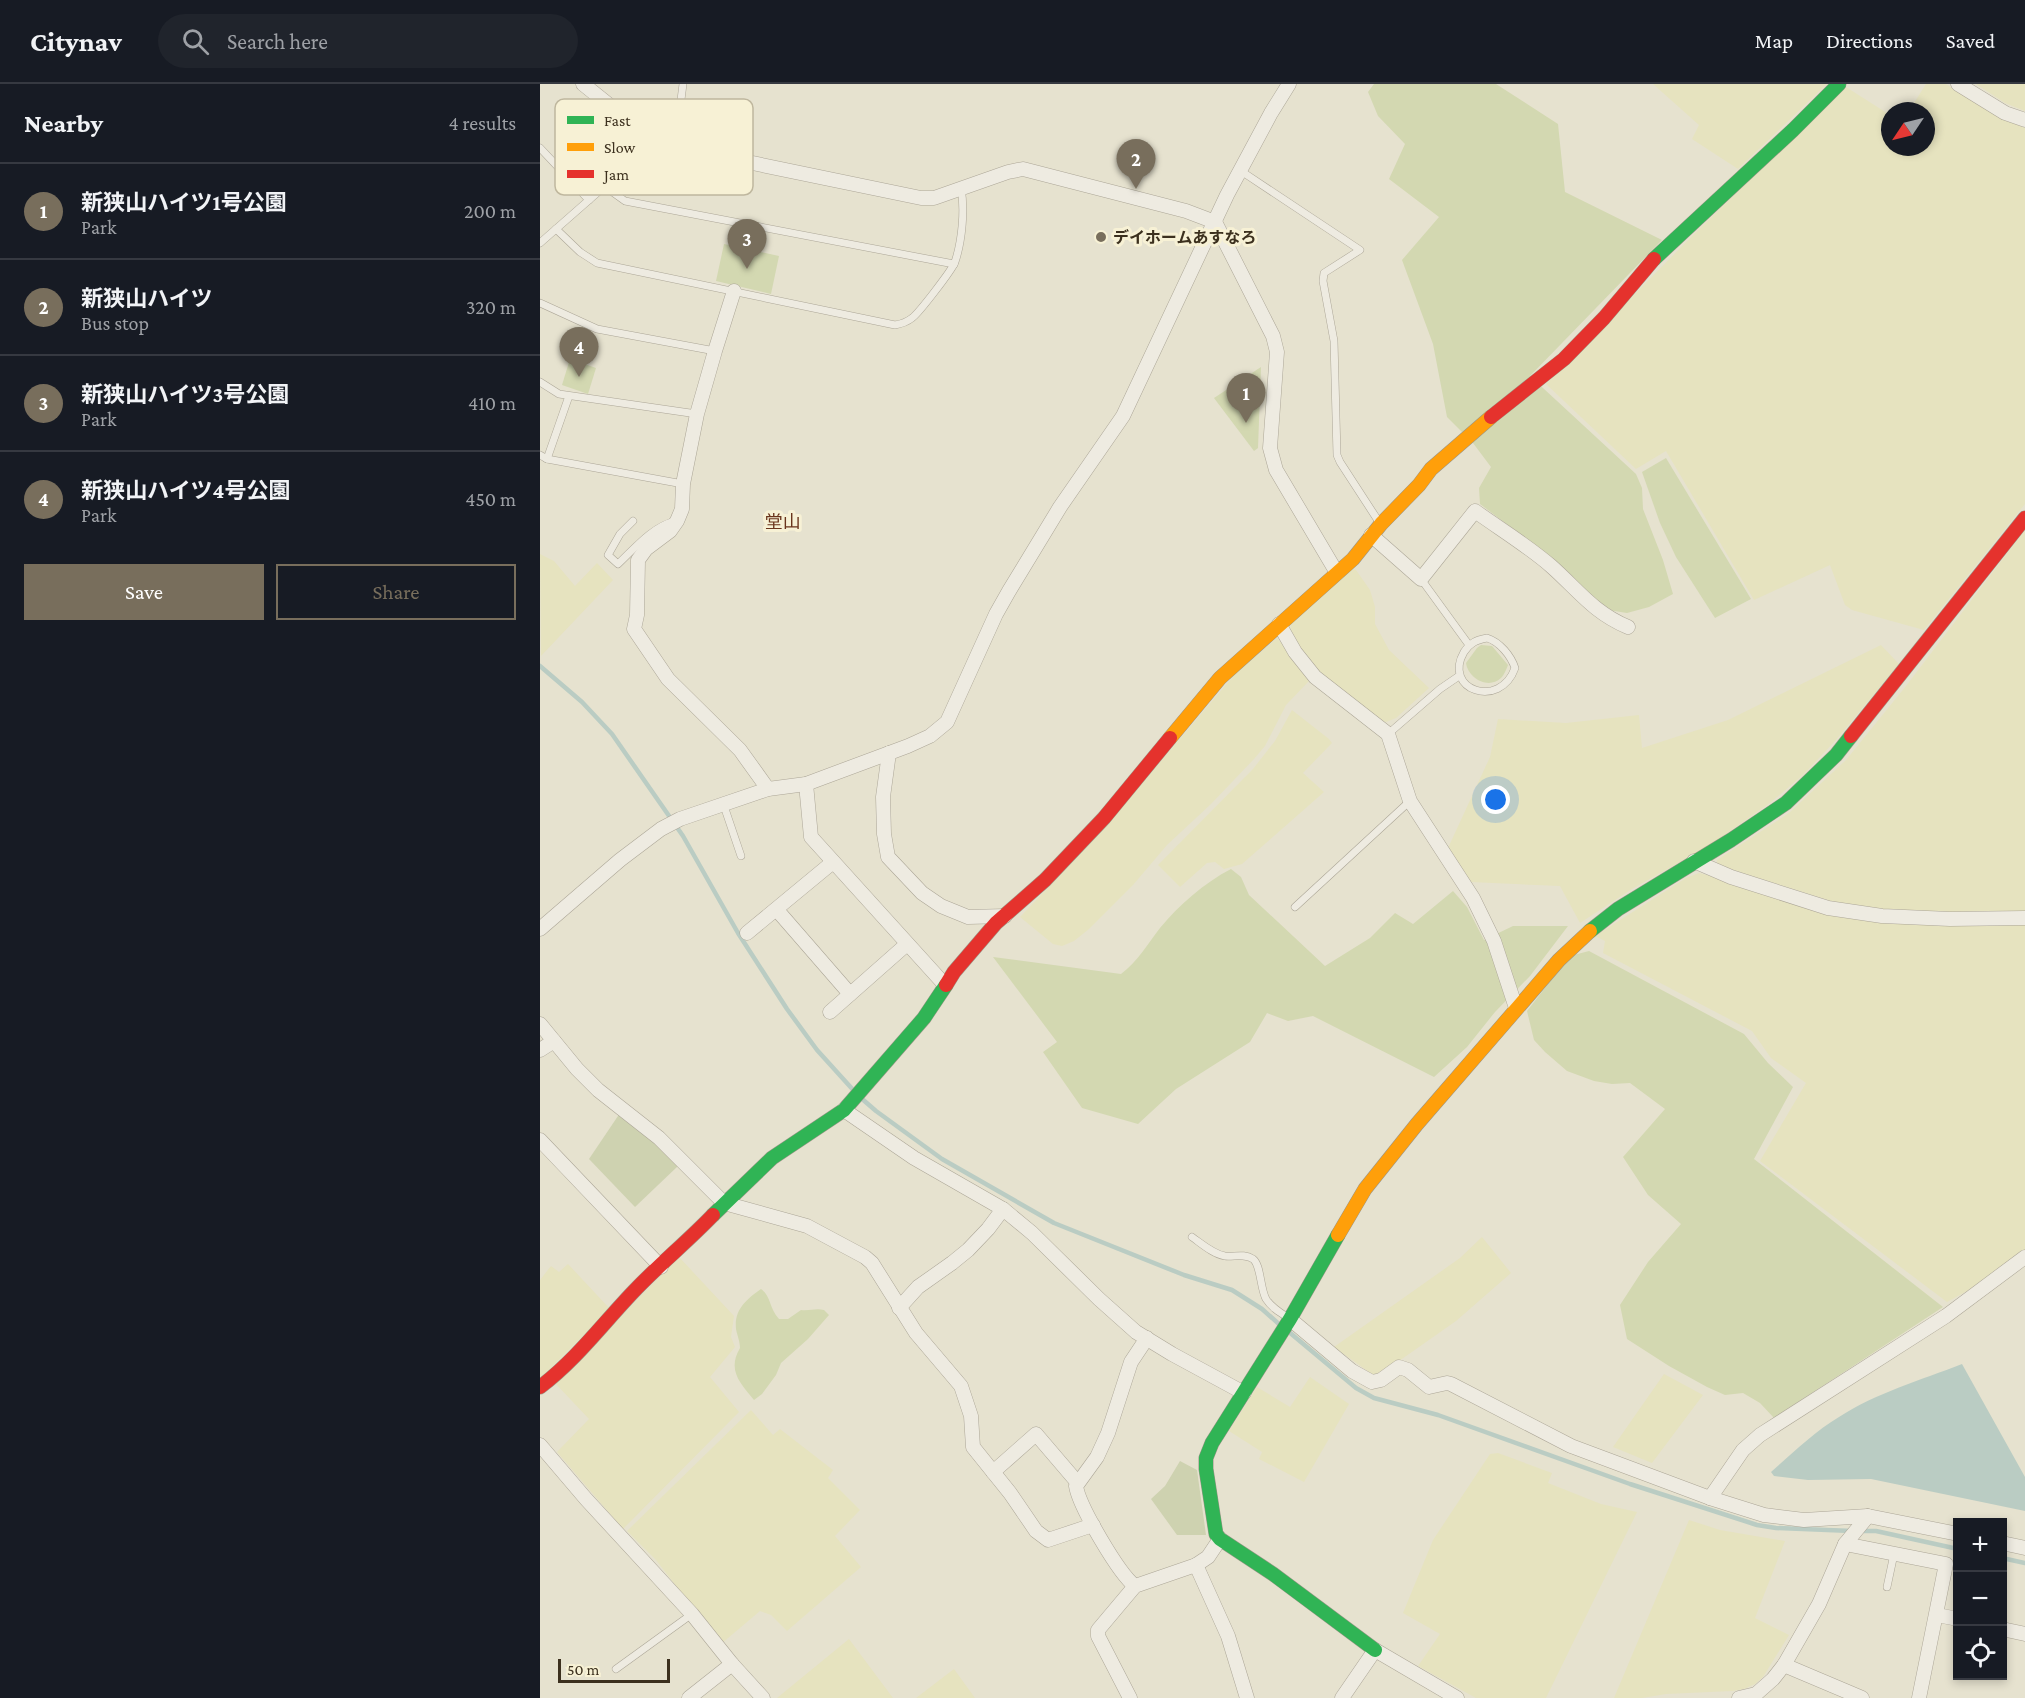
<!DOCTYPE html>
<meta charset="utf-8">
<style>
:root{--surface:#171b24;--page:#20242c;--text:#f1f3f6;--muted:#9ea1a6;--line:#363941;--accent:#786e5c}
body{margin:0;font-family:"Crimson Pro","Noto Sans JP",serif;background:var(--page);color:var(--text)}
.controls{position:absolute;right:18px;bottom:18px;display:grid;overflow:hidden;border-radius:0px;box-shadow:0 3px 9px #0003}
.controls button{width:54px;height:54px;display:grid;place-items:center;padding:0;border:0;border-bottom:2px solid var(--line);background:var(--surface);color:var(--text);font:30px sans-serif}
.compass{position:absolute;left:1341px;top:18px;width:54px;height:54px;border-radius:50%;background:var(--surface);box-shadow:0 3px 9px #0003;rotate:235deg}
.scale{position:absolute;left:18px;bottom:15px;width:112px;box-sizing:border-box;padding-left:6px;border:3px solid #3c301e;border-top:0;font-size:16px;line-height:21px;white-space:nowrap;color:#3c301e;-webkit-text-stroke:4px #f7f1d5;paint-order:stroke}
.you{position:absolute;left:956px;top:716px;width:21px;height:21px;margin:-15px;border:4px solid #fff;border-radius:50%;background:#1a73e8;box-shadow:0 0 0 9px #1a73e833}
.badge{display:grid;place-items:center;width:39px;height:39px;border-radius:50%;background:var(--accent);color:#fff;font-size:20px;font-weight:700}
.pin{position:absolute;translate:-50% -50px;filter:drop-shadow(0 2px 3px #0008)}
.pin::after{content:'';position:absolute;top:32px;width:21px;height:18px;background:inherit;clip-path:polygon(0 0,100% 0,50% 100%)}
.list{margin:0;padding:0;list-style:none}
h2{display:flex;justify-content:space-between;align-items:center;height:78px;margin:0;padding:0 24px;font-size:26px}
h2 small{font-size:20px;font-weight:400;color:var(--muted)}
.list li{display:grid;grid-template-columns:39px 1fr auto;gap:18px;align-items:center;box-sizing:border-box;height:96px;padding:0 24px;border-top:2px solid var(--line)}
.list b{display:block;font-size:22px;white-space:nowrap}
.list p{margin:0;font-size:20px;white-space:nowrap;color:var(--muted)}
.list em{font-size:20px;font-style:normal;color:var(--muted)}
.actions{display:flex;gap:12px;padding:18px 24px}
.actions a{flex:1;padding:14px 0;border:2px solid var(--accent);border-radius:0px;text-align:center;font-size:21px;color:var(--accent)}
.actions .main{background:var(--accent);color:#fff}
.icon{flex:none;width:33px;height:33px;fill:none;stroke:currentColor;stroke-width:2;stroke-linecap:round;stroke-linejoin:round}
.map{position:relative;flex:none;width:1485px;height:1614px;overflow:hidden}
header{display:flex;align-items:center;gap:36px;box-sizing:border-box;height:84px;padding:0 30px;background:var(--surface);border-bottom:2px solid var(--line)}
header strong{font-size:28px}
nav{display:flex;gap:33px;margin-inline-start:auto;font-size:21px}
.search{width:420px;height:54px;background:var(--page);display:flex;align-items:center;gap:15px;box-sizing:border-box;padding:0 21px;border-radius:33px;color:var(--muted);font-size:22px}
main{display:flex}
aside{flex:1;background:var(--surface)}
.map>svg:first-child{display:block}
</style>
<header>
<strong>Citynav</strong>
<div class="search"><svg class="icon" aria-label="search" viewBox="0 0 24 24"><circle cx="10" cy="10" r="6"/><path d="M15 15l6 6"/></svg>Search here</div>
<nav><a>Map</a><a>Directions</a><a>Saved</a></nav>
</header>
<main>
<aside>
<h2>Nearby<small>4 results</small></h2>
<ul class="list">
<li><span class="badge">1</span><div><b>新狭山ハイツ1号公園</b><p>Park</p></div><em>200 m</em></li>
<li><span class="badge">2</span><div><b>新狭山ハイツ</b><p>Bus stop</p></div><em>320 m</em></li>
<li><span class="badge">3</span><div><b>新狭山ハイツ3号公園</b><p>Park</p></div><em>410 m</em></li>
<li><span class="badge">4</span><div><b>新狭山ハイツ4号公園</b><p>Park</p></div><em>450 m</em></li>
</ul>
<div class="actions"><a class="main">Save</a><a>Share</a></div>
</aside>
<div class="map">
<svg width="1485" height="1614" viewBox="0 0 1485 1614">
<rect width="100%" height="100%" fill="#e6e2cf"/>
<g fill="#e6e3bf">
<polygon points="1113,0 1287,0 1198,85 1152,55 1159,41"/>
<polygon points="1386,0 1406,0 1433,17 1485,44 1485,420 1384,546 1312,526 1305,521 1290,481 1214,516 1126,367 1096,385 1006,300 1155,149 1306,3 1350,31 1350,63 1386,63 1386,27 1369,27"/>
<polygon points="1436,0 1485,0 1485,27 1465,19"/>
<polygon points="1485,446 1485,827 1407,831 1351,829 1291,817 1177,781 1177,776 1249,729 1306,676 1366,602"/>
<polygon points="0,470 14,477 35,502 57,479 73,496 1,572"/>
<polygon points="812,485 816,486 830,506 835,523 835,540 849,566 889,604 856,634 846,638 837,637 790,598 770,579 750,550 751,539"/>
<polygon points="737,554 770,591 771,595 746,621 725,662 714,675 671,720 627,761 593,801 549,845 534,857 522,862 513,860 480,833 559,750 696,589"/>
<polygon points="1341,561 1359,580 1296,656 1263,691 1230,719 1170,761 1092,805 1040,839 1020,802 931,798 908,764 950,673 958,635 1026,639 1099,631 1102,664 1188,636"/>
<polygon points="752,626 789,655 792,659 763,689 784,708 702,780 684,785 675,778 667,779 640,803 618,781 713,685 735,657"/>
<polygon points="1159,789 1175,793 1250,819 1485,838 1485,1166 1445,1197 1407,1218 1220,1077 1266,999 1231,974 1212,947 1063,869 1065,857 1055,852 1146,794"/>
<polygon points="942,1153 971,1189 916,1237 859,1277 849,1281 840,1289 833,1291 794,1263 920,1174"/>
<polygon points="139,1173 194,1232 191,1253 195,1263 170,1293 199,1328 83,1445 17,1368 49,1335 15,1299"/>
<polygon points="28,1180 70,1225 0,1295 0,1196 11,1182 19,1188"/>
<polygon points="1124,1290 1163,1311 1112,1379 1073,1363"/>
<polygon points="770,1293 809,1320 764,1398 719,1375 722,1368 689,1347 717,1303 750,1323"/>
<polygon points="211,1326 233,1351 240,1345 293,1386 288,1394 320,1426 295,1452 321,1483 247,1547 231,1531 220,1527 181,1560 116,1476 87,1447"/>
<polygon points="958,1369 1012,1389 1008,1399 1061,1420 1097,1428 1006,1614 936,1614 878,1582 900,1550 863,1529 893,1456 950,1370"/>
<polygon points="1149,1436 1180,1446 1245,1457 1215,1534 1249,1551 1223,1593 1215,1600 1204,1605 1192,1607 1126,1610 1102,1614 1074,1614"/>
<polygon points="309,1555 353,1614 237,1614"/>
<polygon points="414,1585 435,1614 376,1614"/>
</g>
<g fill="#d3d8b1">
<polygon points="834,0 956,0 1018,40 1025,108 1122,156 990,292 1096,390 1102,404 1103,425 1123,476 1133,510 1109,523 1087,529 1068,526 1017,483 1006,470 940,420 939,404 951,383 933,359 907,333 893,260 862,176 899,133 849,95 865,60 838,32 828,8"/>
<polygon points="184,160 239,172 231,210 176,197"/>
<polygon points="30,275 56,284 48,310 22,301"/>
<polygon points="721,283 718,364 714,367 674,314"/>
<polygon points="1126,374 1211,515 1175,534 1136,473 1120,439 1102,388"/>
<path d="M941,561L952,562L968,581C966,586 964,591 961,594C948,606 928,594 926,579L937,564Z"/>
<path d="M691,785L701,793L709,811L785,882L830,854L855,829L873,840L913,807L927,823L944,856L973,842H1028L990,892L955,928L927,963L894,993L773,932L748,937L727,929L710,958L636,1005L598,1040L542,1024L503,968L517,958L453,873L581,890C598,877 607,861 620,844C639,821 664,799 691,785Z"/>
<polygon points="1049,867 1204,950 1228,979 1253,1003 1214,1075 1403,1223 1234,1334 1220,1319 1203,1309 1185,1311 1167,1303 1129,1282 1087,1255 1080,1221 1108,1178 1141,1140 1108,1111 1083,1073 1125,1025 1090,999 1072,1000 1054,997 1027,987 1005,968 994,956 987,927 1030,872"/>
<path d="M221,1205C231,1212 229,1224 239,1235H248L261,1226C270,1227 276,1224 284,1226L289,1231L268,1255L241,1279L236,1291L222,1310L214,1316C200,1299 187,1286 200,1264C200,1257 197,1251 196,1245C194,1225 207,1215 221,1205Z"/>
</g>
<g fill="#ced2b0">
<polygon points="80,1029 112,1056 138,1082 95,1123 49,1075"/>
<polygon points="640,1377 657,1386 666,1451 637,1451 611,1415 625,1402"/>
</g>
<path fill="#baccc3" d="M1422,1280L1485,1393V1427L1331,1395L1268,1396L1234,1392L1231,1388C1253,1369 1274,1348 1299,1333C1336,1309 1381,1296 1422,1280Z"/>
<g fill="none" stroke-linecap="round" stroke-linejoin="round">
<g stroke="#baccc3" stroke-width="4.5">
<polyline points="0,582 42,618 72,650 143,752 198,849 247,925 277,966 315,1008"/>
<polyline points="321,1014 336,1027 402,1075 514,1139 644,1191 692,1206 722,1225 740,1241"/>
<polyline points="749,1248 816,1304 834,1314 898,1331 1090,1400 1217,1441 1236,1444 1312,1447"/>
<polyline points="1320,1447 1336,1447 1418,1465"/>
<polyline points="1462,1474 1485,1479"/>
</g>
<defs>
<g id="lane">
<polyline points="135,63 143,0"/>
<polyline points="0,64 49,116"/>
<polyline points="701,87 820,166 784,189 783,197 794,257 797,371 800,378 839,438"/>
<polyline points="64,102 85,117 414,180"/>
<path d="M16,145L40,168L57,179L355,241C361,240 367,238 372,234C379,229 412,186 415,178C422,157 425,126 421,104"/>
<polyline points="0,159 115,58"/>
<polyline points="0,219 57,245 175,267"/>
<polyline points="0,298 19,310 157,330"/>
<polyline points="0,371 7,375 143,400"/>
<polyline points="7,375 29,312"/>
<path d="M93,437L80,450L68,471L78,480C95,464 112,443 135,437"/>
<polyline points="881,495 929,561"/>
<path d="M947,554C960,558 971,572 975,584C960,626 902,606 924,568C930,559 936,556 947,554Z"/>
<polyline points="848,650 900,605 919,592"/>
<polyline points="183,719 201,772"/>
<polyline points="755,823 870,717"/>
<path d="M652,1153C662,1160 673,1170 685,1172C694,1173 704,1169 713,1175C721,1181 720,1204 726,1215C731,1223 739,1228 747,1233"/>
<polyline points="1347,1503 1354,1470"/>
<polyline points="76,1585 152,1530"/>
</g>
<g id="street">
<polyline points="43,0 115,58 135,63 381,114 394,114 468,88 483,85 646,127 675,138 733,252 737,268 730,364 736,386 797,489"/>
<polyline points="1418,0 1465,29 1485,36"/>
<polyline points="194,207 175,267 157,330 143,400 142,425 137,437 130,447 106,465 98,476 97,531 94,545 128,595 200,666 228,705"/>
<path d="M831,451L881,495L935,427C960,445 988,462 1011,482C1038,506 1054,529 1088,543"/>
<polyline points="739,540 755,568 775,593 848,650 870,717 933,814 954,857 976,924"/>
<polyline points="349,669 343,713 344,750 348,773 382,809 401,822 428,833 465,832"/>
<polyline points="266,700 271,753 405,901"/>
<polyline points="1154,777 1191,793 1288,824 1342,832 1410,835 1485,834"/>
<polyline points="237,826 310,910"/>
<polyline points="0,845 80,776 121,745 140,735 228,705 266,700 368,662 390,652 407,638 456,530 469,507 520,423 583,332 687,111 731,29 749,0"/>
<polyline points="207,849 293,778"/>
<polyline points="290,928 367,860"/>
<polyline points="0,940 37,985 58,1006 119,1054 184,1119 267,1142 325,1173 332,1179 376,1249 421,1302 431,1332 433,1363 470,1409 496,1447 508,1456 553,1441"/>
<polyline points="0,966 14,957"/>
<polyline points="304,1026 374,1074 463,1125 492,1149 559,1215 596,1248 632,1270 704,1309"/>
<polyline points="0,1056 121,1183"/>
<polyline points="359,1224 378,1203 412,1179 428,1166 448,1145 463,1125"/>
<polyline points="750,1235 812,1287 832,1298 841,1296 859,1283 868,1286 889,1303 907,1299 911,1300 1031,1362 1170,1414 1224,1431 1264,1436 1328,1432 1418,1450"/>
<polyline points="0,1361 46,1415 152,1530 192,1580 223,1614"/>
<polyline points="453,1388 496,1350 537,1398"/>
<polyline points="1170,1414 1203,1366 1220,1351 1406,1232 1485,1173"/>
<polyline points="1462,1459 1485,1464"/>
<polyline points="1305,1460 1406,1480 1379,1614"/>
<polyline points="656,1481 688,1552 707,1614"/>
<path d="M595,1502C579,1490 539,1422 536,1402L557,1373L568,1349L591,1278L607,1254"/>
<polyline points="1397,1531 1418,1535"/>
<polyline points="1462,1545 1485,1550"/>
<polyline points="1244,1581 1322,1614"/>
<polyline points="149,1614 192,1580"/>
<polyline points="590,1614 558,1552 558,1546 595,1502 656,1481 668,1473 680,1455"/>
<polyline points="802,1614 835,1566 917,1614"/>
<polyline points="1199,1614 1216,1610 1233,1595 1244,1581 1279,1520 1305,1460 1328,1432"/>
</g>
<g id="fast">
<polyline points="1114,175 1253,46 1299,0"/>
<polyline points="1050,847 1078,825 1191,756 1246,719 1296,671 1311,652"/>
<polyline points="173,1131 232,1074 304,1026 384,934 406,901"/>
<polyline points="798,1151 750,1235 672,1359 666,1374 666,1385 676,1450 680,1455 733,1490 835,1566"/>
</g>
<g id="slow">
<polyline points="630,654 680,594 813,475 841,440 879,401 891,385 951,333"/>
<polyline points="798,1151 825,1105 877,1040 1019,876 1050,847"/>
</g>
<g id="jam">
<polyline points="951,333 1024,275 1064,234 1114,175"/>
<polyline points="1311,652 1485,434"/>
<polyline points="406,901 414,888 456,839 505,796 564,734 630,654"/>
<path d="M0,1303C37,1275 64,1238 96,1205C121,1179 148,1157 173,1131"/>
</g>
</defs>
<use href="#lane" stroke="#aca697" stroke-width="8"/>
<use href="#street" stroke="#aca697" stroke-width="15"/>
<use href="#fast" stroke="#9b9688" stroke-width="15"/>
<use href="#slow" stroke="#9b9688" stroke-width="15"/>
<use href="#jam" stroke="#9b9688" stroke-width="15"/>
<use href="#lane" stroke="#eeebe1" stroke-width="7"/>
<use href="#street" stroke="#eeebe1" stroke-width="14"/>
<use href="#fast" stroke="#30b455" stroke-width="14"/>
<use href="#slow" stroke="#ff9f0a" stroke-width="14"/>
<use href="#jam" stroke="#e5322d" stroke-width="14"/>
</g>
<circle fill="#786e5c" stroke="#f7f1d5" stroke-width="2" cx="561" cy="153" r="6"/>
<g text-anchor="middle" stroke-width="6" stroke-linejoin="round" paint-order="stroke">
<g font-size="16" font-weight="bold" fill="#3c301e" stroke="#f7f1d5" text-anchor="start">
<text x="573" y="159">デイホームあすなろ</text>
</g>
<g font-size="18" fill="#6a351c" stroke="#f7f1d5">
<text x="243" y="444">堂山</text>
</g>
</g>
<rect x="15" y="15" width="198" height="96" rx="9" fill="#f7f1d5" stroke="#bfb79e" stroke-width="1.5"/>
<rect x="27" y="32" width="27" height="8" fill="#30b455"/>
<rect x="27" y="59" width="27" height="8" fill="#ff9f0a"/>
<rect x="27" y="86" width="27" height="8" fill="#e5322d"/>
<g font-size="16" fill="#3c301e">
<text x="64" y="42">Fast</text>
<text x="64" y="69">Slow</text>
<text x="64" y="96">Jam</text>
</g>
</svg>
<div class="controls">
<button>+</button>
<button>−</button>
<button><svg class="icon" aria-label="locate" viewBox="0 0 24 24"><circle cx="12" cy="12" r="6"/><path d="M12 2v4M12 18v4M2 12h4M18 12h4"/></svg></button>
</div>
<svg class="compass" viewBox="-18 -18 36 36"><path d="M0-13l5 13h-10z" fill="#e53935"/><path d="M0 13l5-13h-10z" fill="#9ea1a6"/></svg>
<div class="scale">50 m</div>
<div class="you"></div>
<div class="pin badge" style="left:706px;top:339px">1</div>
<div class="pin badge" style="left:596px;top:105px">2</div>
<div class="pin badge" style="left:207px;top:185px">3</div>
<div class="pin badge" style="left:39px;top:293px">4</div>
</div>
</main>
